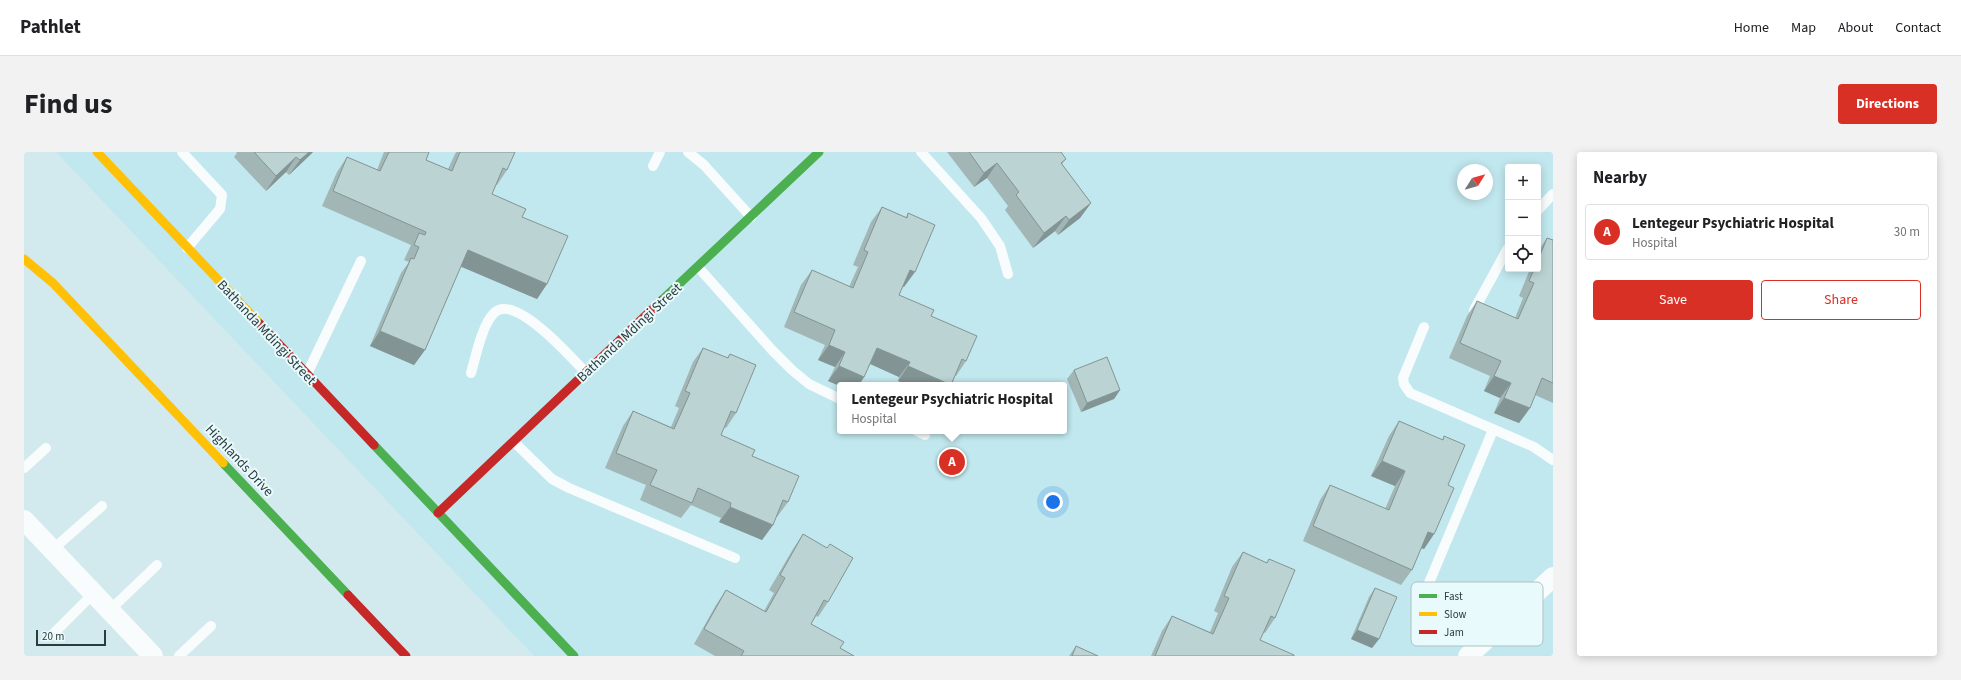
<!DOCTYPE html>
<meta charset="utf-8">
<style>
:root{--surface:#fff;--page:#f2f2f2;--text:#202124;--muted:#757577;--line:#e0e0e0;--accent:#d93025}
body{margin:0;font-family:"Source Sans 3",sans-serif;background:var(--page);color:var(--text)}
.controls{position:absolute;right:12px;top:12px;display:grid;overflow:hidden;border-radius:4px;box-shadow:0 2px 10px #0003}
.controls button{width:36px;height:36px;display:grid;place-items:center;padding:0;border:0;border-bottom:1px solid var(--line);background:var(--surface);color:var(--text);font:20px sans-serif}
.compass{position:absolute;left:1433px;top:12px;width:36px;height:36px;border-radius:50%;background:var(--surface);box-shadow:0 2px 10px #0003;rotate:53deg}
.scale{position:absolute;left:12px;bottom:10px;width:70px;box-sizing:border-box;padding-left:4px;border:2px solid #2b3c3e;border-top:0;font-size:11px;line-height:14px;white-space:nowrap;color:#2b3c3e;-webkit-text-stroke:3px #e9fafc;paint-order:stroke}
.you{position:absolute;left:1029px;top:350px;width:14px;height:14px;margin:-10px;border:3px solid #fff;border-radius:50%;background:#1a73e8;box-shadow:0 0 0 6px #1a73e833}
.badge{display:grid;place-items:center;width:26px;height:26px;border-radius:50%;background:var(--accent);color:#fff;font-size:13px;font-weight:700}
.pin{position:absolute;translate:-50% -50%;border:2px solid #fff;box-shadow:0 1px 4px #0006}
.popup{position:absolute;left:813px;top:230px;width:230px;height:52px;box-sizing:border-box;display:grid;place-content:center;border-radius:4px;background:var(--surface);filter:drop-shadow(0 1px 3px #0005);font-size:13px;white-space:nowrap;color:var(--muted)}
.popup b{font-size:15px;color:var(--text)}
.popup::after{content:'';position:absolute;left:50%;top:100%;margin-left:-8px;border:8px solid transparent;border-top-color:var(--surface)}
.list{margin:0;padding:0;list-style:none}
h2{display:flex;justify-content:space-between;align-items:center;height:52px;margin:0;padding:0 16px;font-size:17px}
h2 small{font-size:13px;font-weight:400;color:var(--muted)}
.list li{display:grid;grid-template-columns:26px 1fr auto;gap:12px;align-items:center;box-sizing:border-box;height:56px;margin:0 8px 8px;padding:0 8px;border:1px solid var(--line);border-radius:4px}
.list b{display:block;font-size:15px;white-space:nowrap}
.list p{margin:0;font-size:13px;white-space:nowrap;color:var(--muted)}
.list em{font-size:13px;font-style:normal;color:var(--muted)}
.actions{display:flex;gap:8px;padding:12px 16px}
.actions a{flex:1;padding:9px 0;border:1px solid var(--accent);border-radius:4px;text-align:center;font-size:14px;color:var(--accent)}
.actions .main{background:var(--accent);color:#fff}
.icon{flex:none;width:22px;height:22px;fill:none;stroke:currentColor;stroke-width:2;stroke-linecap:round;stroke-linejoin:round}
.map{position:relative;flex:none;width:1529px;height:504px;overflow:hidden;border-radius:4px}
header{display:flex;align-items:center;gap:24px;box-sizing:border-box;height:56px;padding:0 20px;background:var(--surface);border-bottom:1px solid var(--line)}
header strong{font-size:19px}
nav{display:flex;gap:22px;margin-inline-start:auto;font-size:14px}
.intro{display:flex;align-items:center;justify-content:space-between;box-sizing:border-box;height:96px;padding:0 24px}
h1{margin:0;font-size:28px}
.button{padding:10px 18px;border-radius:4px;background:var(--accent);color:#fff;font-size:14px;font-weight:700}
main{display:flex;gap:24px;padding:0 24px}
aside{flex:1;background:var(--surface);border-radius:4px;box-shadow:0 2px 10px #0003}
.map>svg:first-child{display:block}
</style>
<header>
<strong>Pathlet</strong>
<nav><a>Home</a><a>Map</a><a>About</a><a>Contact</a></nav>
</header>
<div class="intro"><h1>Find us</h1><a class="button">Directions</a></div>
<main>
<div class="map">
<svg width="1529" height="504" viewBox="0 0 1529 504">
<rect width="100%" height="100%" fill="#d2eaed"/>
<path fill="#c1e8ee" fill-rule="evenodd" d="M32,0H1529V504H510ZM1484,15H1514V117H1484ZM1439,18H1463V42H1439ZM816,233H1040V279H816Z"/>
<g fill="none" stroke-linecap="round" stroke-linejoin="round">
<g stroke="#f8fcfc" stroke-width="10">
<polyline points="158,0 198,43 196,57 163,96"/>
<polyline points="664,0 680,13 727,65"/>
<polyline points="897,0 957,66 976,94 984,122"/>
<polyline points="629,14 636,0"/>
<polyline points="1514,58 1529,42"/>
<polyline points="674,115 748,198 768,218 785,232 816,247"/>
<polyline points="1450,158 1484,96"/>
<polyline points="1400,175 1379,226 1380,232 1386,241 1510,295 1529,308"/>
<path d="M447,221C452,204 458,173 470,161C490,140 549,207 562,221"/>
<polyline points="283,222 337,109"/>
<polyline points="893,279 901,283"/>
<polyline points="490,290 528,327 545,336 711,406"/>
<polyline points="0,316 22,296"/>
<polyline points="28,398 78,354"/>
<polyline points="1402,438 1469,278"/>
<polyline points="86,458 133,413"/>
<polyline points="28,483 70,441"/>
<polyline points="155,504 187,474"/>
</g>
<g stroke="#f8fcfc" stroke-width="20">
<polyline points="0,368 129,504"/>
<polyline points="1444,504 1529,425"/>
</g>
<g stroke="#4caf50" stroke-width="9">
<polyline points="637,149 795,0"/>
<polyline points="350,293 550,504"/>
<polyline points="199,311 324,443"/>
</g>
<g stroke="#ffc107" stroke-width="9">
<polyline points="73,0 235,171"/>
<polyline points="0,107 29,131 199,311"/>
</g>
<g stroke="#c62828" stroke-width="9">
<polyline points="235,171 350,293"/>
<polyline points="414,361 637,149"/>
<polyline points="324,443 382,504"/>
</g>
</g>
<g fill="#a1b6b5">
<polygon points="212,0 289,0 285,4 265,23 262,20 242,39 210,5 213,1"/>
<polygon points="360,0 405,0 402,8 424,17 432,0 491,0 483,18 473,33 472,33 468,42 498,65 523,132 513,147 437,114 401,198 390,213 346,194 377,121 385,110 380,108 387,93 298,54 313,20 323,5 353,18"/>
<polygon points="923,0 1037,0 1042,7 1038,12 1067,51 1056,66 1034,83 1031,79 1009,96 981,58 984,54 963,26 950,35"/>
<polygon points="858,55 882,65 884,61 880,135 879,134 875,143 907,164 942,209 932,224 874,229 875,225 846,212 840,225 835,233 816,233 816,234 804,229 811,215 794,208 801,193 760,175 777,133 788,118 825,135 834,115 829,113 847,70"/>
<polygon points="1523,86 1529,88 1529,251 1511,243 1506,256 1495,271 1470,261 1476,246 1460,239 1466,224 1425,206 1443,164 1453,149 1491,166 1499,146 1495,144 1506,117 1514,117 1514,99"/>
<polygon points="679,196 703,206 706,202 712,261 702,276 700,275 697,283 728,304 764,350 753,365 752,365 749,373 738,388 695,370 697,366 667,353 657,366 616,348 622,333 581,316 599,274 609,259 647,275 655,256 651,254 669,210"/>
<polygon points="1050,218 1096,238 1090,247 1057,260 1043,227"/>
<polygon points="1375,269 1418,288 1420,284 1424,333 1410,382 1400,397 1397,396 1388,418 1377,433 1279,389 1296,348 1306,333 1361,357 1371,334 1347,324 1365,284"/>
<polygon points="779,382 804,450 794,465 792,464 787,472 816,496 830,504 691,504 670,492 692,453 702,438 740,459 750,441 745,438 769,397"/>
<polygon points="1219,400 1242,411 1245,407 1251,466 1241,481 1239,480 1236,488 1270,504 1127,504 1138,479 1148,464 1186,480 1194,461 1190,459 1208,415"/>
<polygon points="1351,436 1355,487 1348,496 1327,487 1345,445"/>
<polygon points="1052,494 1074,504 1045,504"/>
</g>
<g fill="#839494">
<polygon points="285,0 289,0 285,4 265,23 276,8"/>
<polygon points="272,5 262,20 242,39 252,24"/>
<polygon points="973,11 963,26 950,35 960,21"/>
<polygon points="1067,51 1056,66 1034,83 1045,68"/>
<polygon points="1042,64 1031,79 1009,96 1020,81"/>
<polygon points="444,98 523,132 513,147 433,113"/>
<polygon points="886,118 891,120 880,135 875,133"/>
<polygon points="356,179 401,198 390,213 346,194"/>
<polygon points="805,193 821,200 811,215 794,208"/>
<polygon points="853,196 886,210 875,225 842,210"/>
<polygon points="815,214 840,225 835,233 816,233 816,234 804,229"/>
<polygon points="884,214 927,233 883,233 874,229"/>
<polygon points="1470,224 1487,231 1476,246 1460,239"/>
<polygon points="1096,238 1090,247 1057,260 1063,251"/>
<polygon points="1480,246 1506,256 1495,271 1470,261"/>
<polygon points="1358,309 1381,319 1371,334 1347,324"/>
<polygon points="706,355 749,373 738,388 695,370"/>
<polygon points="1404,380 1410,382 1400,397 1394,395"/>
<polygon points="1333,478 1355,487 1348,496 1327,487"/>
</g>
<g fill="#bbd4d3" stroke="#839494">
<polygon points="230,0 285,0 276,8 272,5 252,24"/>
<polygon points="365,0 405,0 402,8 428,19 436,0 491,0 483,18 479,16 468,42 502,57 498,65 544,84 523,132 444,98 401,198 356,179 387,106 390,107 395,95 390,93 395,81 401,83 402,80 309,39 323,5 356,19"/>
<polygon points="945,0 1037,0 1042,7 1037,11 1067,51 1045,68 1042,64 1020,81 992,43 995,40 973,11 960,21"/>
<polygon points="858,55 883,66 884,61 911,73 891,120 886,118 875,143 910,158 907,164 953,184 942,209 938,207 927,233 884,214 886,210 853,196 840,225 815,214 821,200 805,193 811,178 770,160 788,118 829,136 844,100 840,98"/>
<polygon points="1523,86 1529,88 1529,231 1518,226 1506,256 1480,246 1487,231 1470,224 1477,209 1436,191 1453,149 1494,167 1510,131 1505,129 1510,117 1514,117 1514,108"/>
<polygon points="679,196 704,206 706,202 732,213 712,261 707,259 697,283 731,298 728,304 775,324 764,350 759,348 749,373 706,355 707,351 674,336 668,351 626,333 633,318 592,301 609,259 650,277 666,241 661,239"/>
<polygon points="1083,205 1096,238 1063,251 1050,218"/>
<polygon points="1375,269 1419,288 1420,284 1441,293 1424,333 1430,336 1412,378 1410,382 1404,380 1388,418 1289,374 1306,333 1365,358 1381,319 1358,309"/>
<polygon points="779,382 803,396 806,392 829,406 804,450 800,448 787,472 820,490 816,496 830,504 717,504 720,499 680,477 702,438 742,460 761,426 756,423"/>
<polygon points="1219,400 1243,411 1245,407 1271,418 1251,466 1247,464 1236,488 1270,503 1270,504 1131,504 1148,464 1189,482 1205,446 1200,444"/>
<polygon points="1351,436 1373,445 1355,487 1333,478"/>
<polygon points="1052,494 1074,504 1048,504"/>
</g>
<g text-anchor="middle" stroke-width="4" stroke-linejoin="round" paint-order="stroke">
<g font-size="14" fill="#2b3c3e" stroke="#e9fafc">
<text transform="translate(243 180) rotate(47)" y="5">Bathanda Mdingi Street</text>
<text transform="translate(605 180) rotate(-43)" y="5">Bathanda Mdingi Street</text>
<text transform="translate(216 308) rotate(47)" y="5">Highlands Drive</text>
</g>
</g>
<rect x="1387" y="430" width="132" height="64" rx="6" fill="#e9fafc" stroke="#b0c1c3" stroke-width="1"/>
<rect x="1395" y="442" width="18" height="4" fill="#4caf50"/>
<rect x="1395" y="460" width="18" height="4" fill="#ffc107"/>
<rect x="1395" y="478" width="18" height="4" fill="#c62828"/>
<g font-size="11" fill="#2b3c3e">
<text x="1420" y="448">Fast</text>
<text x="1420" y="466">Slow</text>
<text x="1420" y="484">Jam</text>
</g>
</svg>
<div class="controls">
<button>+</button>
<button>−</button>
<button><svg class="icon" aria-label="locate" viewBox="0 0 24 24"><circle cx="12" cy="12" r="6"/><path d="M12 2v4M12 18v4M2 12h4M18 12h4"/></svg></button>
</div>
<svg class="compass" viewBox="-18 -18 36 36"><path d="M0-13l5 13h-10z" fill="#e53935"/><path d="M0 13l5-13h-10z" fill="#757577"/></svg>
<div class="scale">20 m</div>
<div class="you"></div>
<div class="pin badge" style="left:928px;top:310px">A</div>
<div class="popup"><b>Lentegeur Psychiatric Hospital</b>Hospital</div>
</div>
<aside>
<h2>Nearby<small></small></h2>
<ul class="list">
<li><span class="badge">A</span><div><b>Lentegeur Psychiatric Hospital</b><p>Hospital</p></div><em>30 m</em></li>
</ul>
<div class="actions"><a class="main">Save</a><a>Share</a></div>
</aside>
</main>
